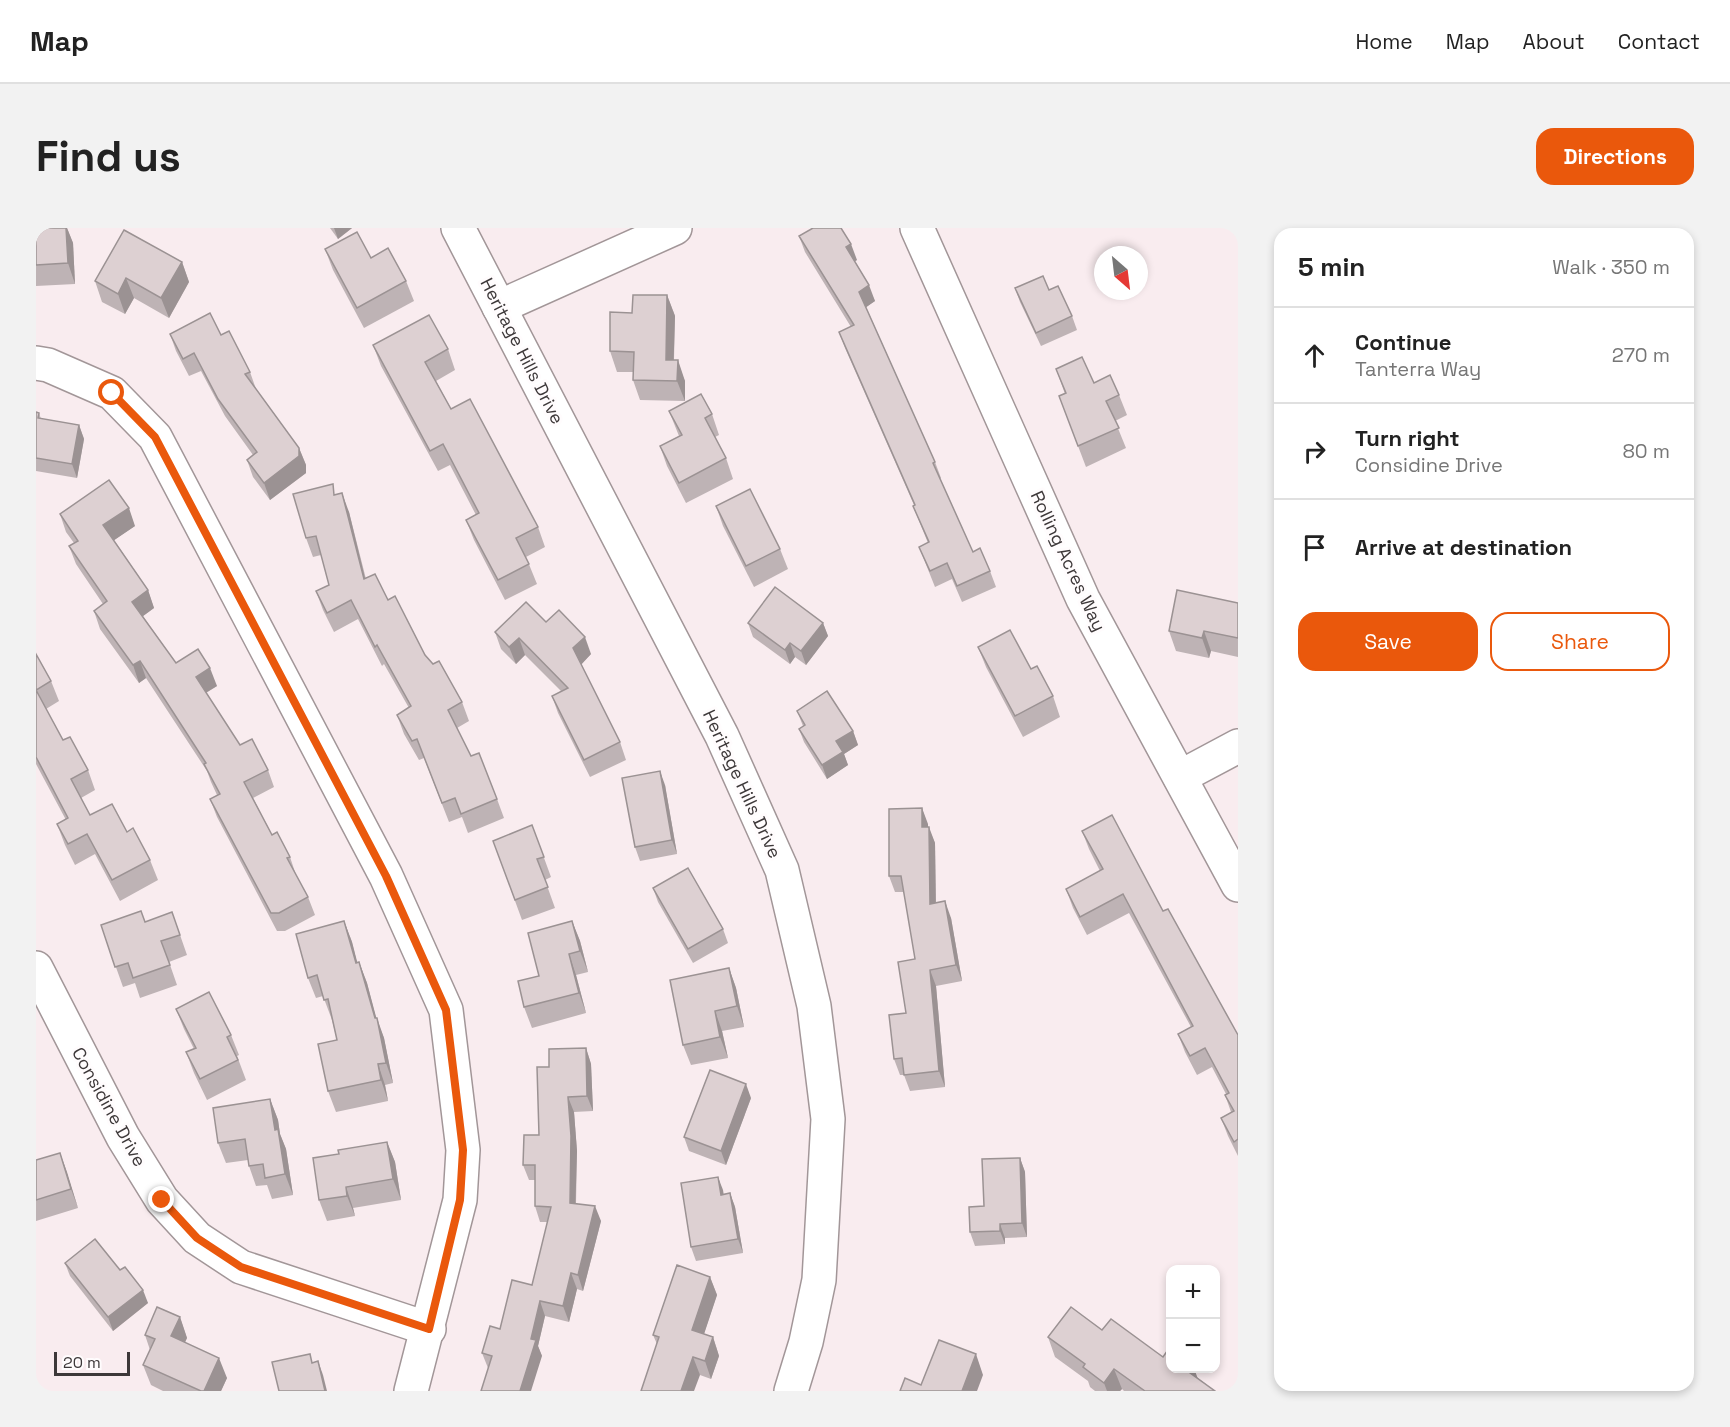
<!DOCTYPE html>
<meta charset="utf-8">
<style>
:root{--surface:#fff;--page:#f2f2f2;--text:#222;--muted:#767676;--line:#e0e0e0;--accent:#ea580c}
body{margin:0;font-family:"Space Grotesk",sans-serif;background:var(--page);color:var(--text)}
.controls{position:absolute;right:18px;bottom:18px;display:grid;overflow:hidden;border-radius:12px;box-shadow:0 3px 9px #0003}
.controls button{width:54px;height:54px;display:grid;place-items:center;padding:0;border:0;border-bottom:2px solid var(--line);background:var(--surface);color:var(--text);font:30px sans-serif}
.compass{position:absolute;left:1058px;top:18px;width:54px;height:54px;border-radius:50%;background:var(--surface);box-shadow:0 3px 9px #0003;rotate:152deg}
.scale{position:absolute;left:18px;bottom:15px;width:76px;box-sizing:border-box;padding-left:6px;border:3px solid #3d3839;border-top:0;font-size:16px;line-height:21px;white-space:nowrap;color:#3d3839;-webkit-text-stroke:4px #fffcfd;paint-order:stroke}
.stop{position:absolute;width:18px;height:18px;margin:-14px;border:4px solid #ea580c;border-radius:50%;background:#fff}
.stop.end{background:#ea580c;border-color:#fff;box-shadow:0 2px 6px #0008}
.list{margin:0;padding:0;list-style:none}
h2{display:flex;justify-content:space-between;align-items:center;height:78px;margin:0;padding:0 24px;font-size:26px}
h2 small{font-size:20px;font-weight:400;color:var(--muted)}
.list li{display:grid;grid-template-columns:39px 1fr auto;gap:18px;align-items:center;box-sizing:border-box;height:96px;padding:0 24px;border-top:2px solid var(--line)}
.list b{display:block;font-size:22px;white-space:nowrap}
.list p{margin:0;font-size:20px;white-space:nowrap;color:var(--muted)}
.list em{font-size:20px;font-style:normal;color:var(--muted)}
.actions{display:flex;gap:12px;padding:18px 24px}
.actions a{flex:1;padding:14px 0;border:2px solid var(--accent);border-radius:18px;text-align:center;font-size:21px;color:var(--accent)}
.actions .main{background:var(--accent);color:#fff}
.icon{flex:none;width:33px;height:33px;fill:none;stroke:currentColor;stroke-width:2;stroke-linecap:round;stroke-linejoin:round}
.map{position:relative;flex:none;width:1202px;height:1163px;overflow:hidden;border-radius:18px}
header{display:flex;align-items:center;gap:36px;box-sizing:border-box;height:84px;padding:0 30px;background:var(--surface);border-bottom:2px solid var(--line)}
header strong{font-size:28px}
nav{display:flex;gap:33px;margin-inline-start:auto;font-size:21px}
.intro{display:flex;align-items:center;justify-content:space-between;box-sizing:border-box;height:144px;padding:0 36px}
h1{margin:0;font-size:42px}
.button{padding:15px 27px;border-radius:18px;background:var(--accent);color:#fff;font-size:21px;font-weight:700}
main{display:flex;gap:36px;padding:0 36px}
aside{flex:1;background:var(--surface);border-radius:18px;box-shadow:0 3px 9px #0003}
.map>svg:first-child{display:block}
</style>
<header>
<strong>Map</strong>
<nav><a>Home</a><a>Map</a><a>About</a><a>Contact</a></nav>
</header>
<div class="intro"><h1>Find us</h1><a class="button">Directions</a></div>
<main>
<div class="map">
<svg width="1202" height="1163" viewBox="0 0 1202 1163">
<rect width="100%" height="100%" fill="#f9ecef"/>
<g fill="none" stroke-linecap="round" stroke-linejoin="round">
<defs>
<g id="minor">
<polyline points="422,0 686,508 746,642 778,778 792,891 783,1052 770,1114 755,1163"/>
<polyline points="881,0 1047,371 1202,657"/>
<polyline points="463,79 639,0"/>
<polyline points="0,135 12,137 76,165 119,209 350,648 410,782 427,922 424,972 375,1163"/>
<polyline points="1144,549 1202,518"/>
<polyline points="0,740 87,909 126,972 161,1010 205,1039 393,1101"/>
</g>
</defs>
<use href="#minor" stroke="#a29698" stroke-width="36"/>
<use href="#minor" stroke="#fff" stroke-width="33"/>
</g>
<g fill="#beb3b5">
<polygon points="0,0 31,0 37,15 39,56 0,58"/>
<polygon points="294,0 316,0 302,11"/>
<polygon points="763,8 821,32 819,33 839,73 830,79 899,234 905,250 904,251 937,324 954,343 960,359 926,374 916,351 899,359 883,319 892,315 877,278 878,277 809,120 803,104 815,99 769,24"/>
<polygon points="289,21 335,30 370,53 378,73 328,100 297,42"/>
<polygon points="146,34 153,54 133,90 98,70 89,86 66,74 59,53"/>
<polygon points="979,60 1013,62 1036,88 1041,102 1005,118 984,74"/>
<polygon points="631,67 639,88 638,132 649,153 649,173 604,172 597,152 597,144 581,144 574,123 596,85"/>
<polygon points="134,106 185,107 214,144 220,161 263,220 270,237 270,245 234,272 217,249 211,232 217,227 189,188 165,143 153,148 140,123"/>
<polygon points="337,117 412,121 419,142 400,153 415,181 502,299 509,319 490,329 501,356 469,372 438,312 430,292 440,287 414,237 402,243 345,138"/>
<polygon points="1020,141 1058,155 1083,167 1091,187 1079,193 1090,220 1050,239 1023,168 1029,166"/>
<polygon points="633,183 676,186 683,207 679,209 690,230 697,251 650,275 631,238 624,218 643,208"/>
<polygon points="0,184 3,185 5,191 43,197 48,211 41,250 0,243"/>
<polygon points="300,266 313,284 330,351 352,372 389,427 426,474 433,493 421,500 435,528 461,571 468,590 432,605 426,589 413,594 388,530 383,532 368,506 361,487 373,480 348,436 346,438 322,391 298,404 287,382 280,363 293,357 285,327 277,329 270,310"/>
<polygon points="680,278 744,321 752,341 718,359 687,298"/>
<polygon points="24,286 99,298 78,312 112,362 118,380 107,388 140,435 181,458 170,465 204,517 232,542 238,559 217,570 236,607 254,629 260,647 272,669 279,687 249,703 241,703 181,589 174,571 181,567 175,554 171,543 110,450 103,455 64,401 58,383 67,376 40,336 33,318 38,315 30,304"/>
<polygon points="1202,375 1202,429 1175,423 1173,430 1140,423 1133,403"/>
<polygon points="510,394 555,426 545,436 584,514 590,532 554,549 522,485 516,468 525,463 489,427 480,436 465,421 459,404"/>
<polygon points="712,395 787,395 792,408 770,437 759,429 754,436 717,409"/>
<polygon points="942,419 1017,468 1024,489 987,509 950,439"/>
<polygon points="0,426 15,453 23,473 10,481 27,512 52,542 59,562 45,570 54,587 91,604 114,632 122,652 84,673 59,626 39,637 29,617 21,596 30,592 0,536"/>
<polygon points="761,483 817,503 822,517 808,526 812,537 791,551 768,514 763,501 767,498"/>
<polygon points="629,557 641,626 604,633 599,619"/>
<polygon points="886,580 892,599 899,615 900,675 915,690 926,753 900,758 909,859 874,863 868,847 864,847 858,831 870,785 879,731 868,664 859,664 853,648"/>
<polygon points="496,597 515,649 509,652 519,680 486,692 457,613"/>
<polygon points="1046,603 1127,683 1202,807 1202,928 1192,908 1185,890 1195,884 1189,867 1190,866 1176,839 1161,847 1149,824 1142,806 1155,799 1093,685 1051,707 1037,680 1030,661 1064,643 1053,621"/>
<polygon points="617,660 687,701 692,715 657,735 622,674"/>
<polygon points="136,684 151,727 133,734 141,757 104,770 99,755 87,759 65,697 109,694"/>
<polygon points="308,693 316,714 321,735 323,734 331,755 340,790 348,810 357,855 349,857 352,873 300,884 292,863 301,812 296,792 287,768 280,770 272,750"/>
<polygon points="536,693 544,713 552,744 540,747 550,785 496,800 488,779 503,748"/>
<polygon points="693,740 700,760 708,799 686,803 692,830 655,837 647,817"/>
<polygon points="140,781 195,807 203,827 201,828 210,852 171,872 158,845 150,824 158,821 148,801"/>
<polygon points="550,820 555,836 557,883 538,884 541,923 540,976 565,993 547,1063 541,1061 533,1094 509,1088 502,1118 506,1128 452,1140 446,1125 496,1057 512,994 504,994 499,978 499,952 493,952 487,937 503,907 513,839"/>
<polygon points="715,870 690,937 653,923 648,909"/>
<polygon points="234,871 242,892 244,906 250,921 257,967 236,971 231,957 220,958 213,938 212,932 190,935 182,915"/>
<polygon points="351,914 359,934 365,972 317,980 319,988 291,993 283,972 303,926"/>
<polygon points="24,925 42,980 0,993 0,930 0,932"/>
<polygon points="984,930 989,944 991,1009 969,1010 969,1016 939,1018 934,1004 948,978"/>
<polygon points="682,949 687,966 694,965 699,979 707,1025 660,1033 655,1019"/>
<polygon points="29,1035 84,1042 112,1075 77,1103 34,1048"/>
<polygon points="674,1049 681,1067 668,1106 677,1109 683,1128 675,1151 664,1147 621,1116 617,1107"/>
<polygon points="144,1089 151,1110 149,1114 191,1150 185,1163 127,1163 115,1157 107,1137 114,1122 109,1107"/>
<polygon points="1066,1102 1127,1129 1162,1150 1179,1163 1088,1163 1086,1161 1084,1163 1059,1163 1054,1159 1052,1153 1019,1129 1012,1109"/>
</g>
<g fill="#9b9293">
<polygon points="30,0 31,0 37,15 39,56 32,35"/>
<polygon points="298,0 316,0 302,11"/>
<polygon points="815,16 821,32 816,35 810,19"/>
<polygon points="146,34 153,54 133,90 125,70"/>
<polygon points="90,50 98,70 89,86 82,66"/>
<polygon points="833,57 839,73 829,80 823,64"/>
<polygon points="631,67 639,88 637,152 630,132"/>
<polygon points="642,132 649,153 649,173 641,153"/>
<polygon points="43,197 48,211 41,250 36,236"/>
<polygon points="263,220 270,237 270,245 234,272 228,255"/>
<polygon points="306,265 313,284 334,371 328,351"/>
<polygon points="93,280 99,298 74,315 67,297"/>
<polygon points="112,362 118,380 103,391 96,374"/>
<polygon points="787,395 792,408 770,437 765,423"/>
<polygon points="1168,403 1175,423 1173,430 1166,410"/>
<polygon points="549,409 555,426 544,438 537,420"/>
<polygon points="483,410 489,427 480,436 473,419"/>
<polygon points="754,415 759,429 754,436 749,422"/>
<polygon points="104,433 110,450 103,455 97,437"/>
<polygon points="174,440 181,458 166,467 160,449"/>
<polygon points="817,503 822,517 808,526 812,537 791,551 786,537 800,513"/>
<polygon points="624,543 629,557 641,626 636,612"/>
<polygon points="886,580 892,596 892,615 886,599"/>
<polygon points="893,599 899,615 900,692 894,676"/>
<polygon points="909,673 915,690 926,753 920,737"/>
<polygon points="308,693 316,714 327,756 320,735"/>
<polygon points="536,693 544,713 552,744 544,723"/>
<polygon points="533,726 540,747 550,785 543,765"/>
<polygon points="323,734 331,755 342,796 341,790 348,810 357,855 350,835"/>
<polygon points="693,740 700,760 708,799 701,778"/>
<polygon points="894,742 900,758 909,859 903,843"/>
<polygon points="679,783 686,803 692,830 684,809"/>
<polygon points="550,820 555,836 557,883 551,868"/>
<polygon points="342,836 349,857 352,873 345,852"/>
<polygon points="710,856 715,870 690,937 685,923"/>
<polygon points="532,869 538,884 541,923 539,990 534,975"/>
<polygon points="234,871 242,892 244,906 250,921 257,967 249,946 239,902"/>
<polygon points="351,914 359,934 365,972 357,951"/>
<polygon points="24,925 31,944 42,980 35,961"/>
<polygon points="984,930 989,944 991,1009 986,995"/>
<polygon points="682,949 687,962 690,981 685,967"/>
<polygon points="310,959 317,980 319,988 311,968"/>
<polygon points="694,965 699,979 707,1025 702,1011"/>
<polygon points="559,978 565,993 547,1063 542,1047"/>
<polygon points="964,996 969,1010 969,1016 964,1003"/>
<polygon points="535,1045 541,1061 533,1094 527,1078"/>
<polygon points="674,1049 681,1067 663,1121 656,1102"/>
<polygon points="107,1062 112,1075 77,1103 72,1089"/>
<polygon points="504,1073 509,1088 502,1118 506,1128 495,1163 484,1163 495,1111"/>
<polygon points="144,1089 151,1110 142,1129 135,1108"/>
<polygon points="677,1109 683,1128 675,1151 669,1133"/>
<polygon points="940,1126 947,1147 941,1163 926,1163"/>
<polygon points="657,1129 664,1147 658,1163 645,1163"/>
<polygon points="183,1130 191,1150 185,1163 168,1163"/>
<polygon points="282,1133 287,1147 291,1163 289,1163"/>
<polygon points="1151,1140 1158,1140 1163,1154 1150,1142"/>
<polygon points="1078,1141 1086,1161 1084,1163 1071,1163 1068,1155"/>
</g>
<g fill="#ddd0d2" stroke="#9b9293" stroke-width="1.5">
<polygon points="0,0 30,0 32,35 0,37"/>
<polygon points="777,0 805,0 815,16 810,19 833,57 823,64 899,234 897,235 937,324 944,320 954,343 921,358 911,335 894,343 883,319 893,314 877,278 879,277 803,104 818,97 763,8"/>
<polygon points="88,2 146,34 125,70 90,50 82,66 59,53"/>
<polygon points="321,4 335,30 352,20 370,53 321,80 289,21"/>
<polygon points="1007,48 1013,62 1022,58 1036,88 1000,105 979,60"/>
<polygon points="597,67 631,67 630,132 642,132 641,153 597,152 598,124 574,123 574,84 596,85"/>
<polygon points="174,85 185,107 193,103 214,144 209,146 263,220 263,228 228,255 211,232 221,224 182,171 158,125 147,131 134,106"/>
<polygon points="393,87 412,121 389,134 415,181 434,171 502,299 480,310 493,336 462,352 430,292 443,285 407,216 394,223 337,117"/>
<polygon points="1046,129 1058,155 1074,147 1083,167 1070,173 1083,200 1042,218 1023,168 1030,165 1020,141"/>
<polygon points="665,166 676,186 669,190 690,230 643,255 624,218 646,207 633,183"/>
<polygon points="0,184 3,185 2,190 43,197 36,236 0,230"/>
<polygon points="73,252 93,280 67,297 112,362 96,374 140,435 162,421 174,440 160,449 204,517 216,511 232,542 208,554 236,607 241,604 254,629 251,630 272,669 243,685 235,685 174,571 184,566 168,536 170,535 104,433 97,437 58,383 71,373 33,318 42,313 24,286"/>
<polygon points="297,256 298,267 306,265 328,351 339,346 352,372 359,368 389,427 397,436 403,433 426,474 412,482 435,528 443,525 461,571 425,586 419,570 406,575 381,511 376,513 361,487 375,478 341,417 339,419 315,372 291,385 280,363 293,357 280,308 270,310 257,266"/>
<polygon points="714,261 744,321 710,338 680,278"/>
<polygon points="739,359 787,395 765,423 754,415 749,422 712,395"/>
<polygon points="1141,362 1202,375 1202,410 1168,403 1166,410 1133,403"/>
<polygon points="490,374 510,394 523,382 549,409 537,420 584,514 548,532 516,468 532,460 483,410 473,419 459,404"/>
<polygon points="974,402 995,441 1001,438 1017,468 979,488 942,419"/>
<polygon points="0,426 15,453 0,462 27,512 34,509 52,542 35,551 54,587 76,576 91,604 97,600 114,632 76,652 51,606 32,616 21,596 32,590 0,529"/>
<polygon points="791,463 817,503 800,513 807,524 786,537 763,501 769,497 761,483"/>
<polygon points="624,543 636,612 599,619 586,550"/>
<polygon points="886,580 886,599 893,599 894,676 909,673 920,737 894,742 903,843 868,847 866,830 858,831 853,787 870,785 862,734 879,731 865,648 853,648 853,581"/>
<polygon points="1076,587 1127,683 1132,681 1202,807 1202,911 1198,914 1185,890 1198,883 1189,867 1193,865 1169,820 1154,828 1142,806 1157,798 1087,666 1044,689 1030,661 1067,641 1046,603"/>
<polygon points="496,597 508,629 501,631 512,659 479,672 457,613"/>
<polygon points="652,640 687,701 652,721 617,660"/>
<polygon points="105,683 109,694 136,684 144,707 125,713 134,737 97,750 92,735 79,739 65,697"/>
<polygon points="308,693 320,735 323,734 339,790 341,790 350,835 342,836 345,852 292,863 282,816 301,812 292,771 288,772 281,747 272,750 260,706"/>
<polygon points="536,693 544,723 533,726 543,765 488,779 482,753 503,748 492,705"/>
<polygon points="693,740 701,778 679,783 684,809 647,817 634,752"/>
<polygon points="173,764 195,807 191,809 202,832 164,851 150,824 160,820 140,781"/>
<polygon points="550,820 551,868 532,869 535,908 534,975 559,978 542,1047 535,1045 527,1078 504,1073 495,1111 500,1112 484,1163 445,1163 456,1128 446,1125 454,1098 464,1101 476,1052 496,1057 515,979 499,978 499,937 487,937 488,907 503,907 501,839 513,839 513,821"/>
<polygon points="674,842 710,856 685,923 648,909"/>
<polygon points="234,871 239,902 242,901 249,946 229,950 227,936 213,938 209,911 182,915 177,880"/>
<polygon points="351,914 357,951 310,959 311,968 283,972 277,930 303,926 302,922"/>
<polygon points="24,925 35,961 0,972 0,932"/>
<polygon points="984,930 986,995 964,996 964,1003 934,1004 933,979 948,978 946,931"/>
<polygon points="682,949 685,967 694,965 702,1011 655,1019 645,955"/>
<polygon points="59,1011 84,1042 89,1039 107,1062 72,1089 29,1035"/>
<polygon points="641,1037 674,1049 656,1102 677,1109 669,1133 657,1129 645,1163 605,1163 623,1109 617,1107"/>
<polygon points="121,1079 144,1089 135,1108 183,1130 168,1163 165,1163 107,1137 119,1111 109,1107"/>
<polygon points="1035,1079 1066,1102 1075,1091 1127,1129 1134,1119 1134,1140 1151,1140 1150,1142 1179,1163 1109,1163 1078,1141 1068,1155 1047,1139 1049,1136 1012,1109"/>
<polygon points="903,1112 940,1126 926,1163 864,1163 869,1150 885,1157"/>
<polygon points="274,1126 276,1135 282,1133 289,1163 243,1163 236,1134"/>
</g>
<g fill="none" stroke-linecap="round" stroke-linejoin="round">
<polyline stroke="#ea580c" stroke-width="8" points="76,165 119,209 350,648 410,782 427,922 424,972 393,1101 205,1039 161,1010 126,972"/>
</g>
<g text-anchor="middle" stroke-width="6" stroke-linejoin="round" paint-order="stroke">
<g font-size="18" fill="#3d3839" stroke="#fffcfd">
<text transform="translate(486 123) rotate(63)" y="6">Heritage Hills Drive</text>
<text transform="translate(1032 333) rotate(65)" y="6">Rolling Acres Way</text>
<text transform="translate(706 556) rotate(65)" y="6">Heritage Hills Drive</text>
<text transform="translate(73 879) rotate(61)" y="6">Considine Drive</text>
</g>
</g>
</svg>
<div class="controls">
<button>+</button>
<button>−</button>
</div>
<svg class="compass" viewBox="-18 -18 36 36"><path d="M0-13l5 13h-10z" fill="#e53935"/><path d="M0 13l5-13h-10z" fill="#767676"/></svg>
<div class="scale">20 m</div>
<div class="stop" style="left:76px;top:165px"></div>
<div class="stop end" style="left:126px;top:972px"></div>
</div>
<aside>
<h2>5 min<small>Walk · 350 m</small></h2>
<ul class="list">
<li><svg class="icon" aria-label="ahead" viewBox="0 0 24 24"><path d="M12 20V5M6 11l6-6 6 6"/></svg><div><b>Continue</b><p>Tanterra Way</p></div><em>270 m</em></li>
<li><svg class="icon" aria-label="right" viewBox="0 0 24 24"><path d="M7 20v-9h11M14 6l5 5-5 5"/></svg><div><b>Turn right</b><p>Considine Drive</p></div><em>80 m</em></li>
<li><svg class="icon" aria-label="arrive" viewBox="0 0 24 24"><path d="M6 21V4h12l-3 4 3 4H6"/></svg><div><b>Arrive at destination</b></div></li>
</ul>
<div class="actions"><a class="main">Save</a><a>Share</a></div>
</aside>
</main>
